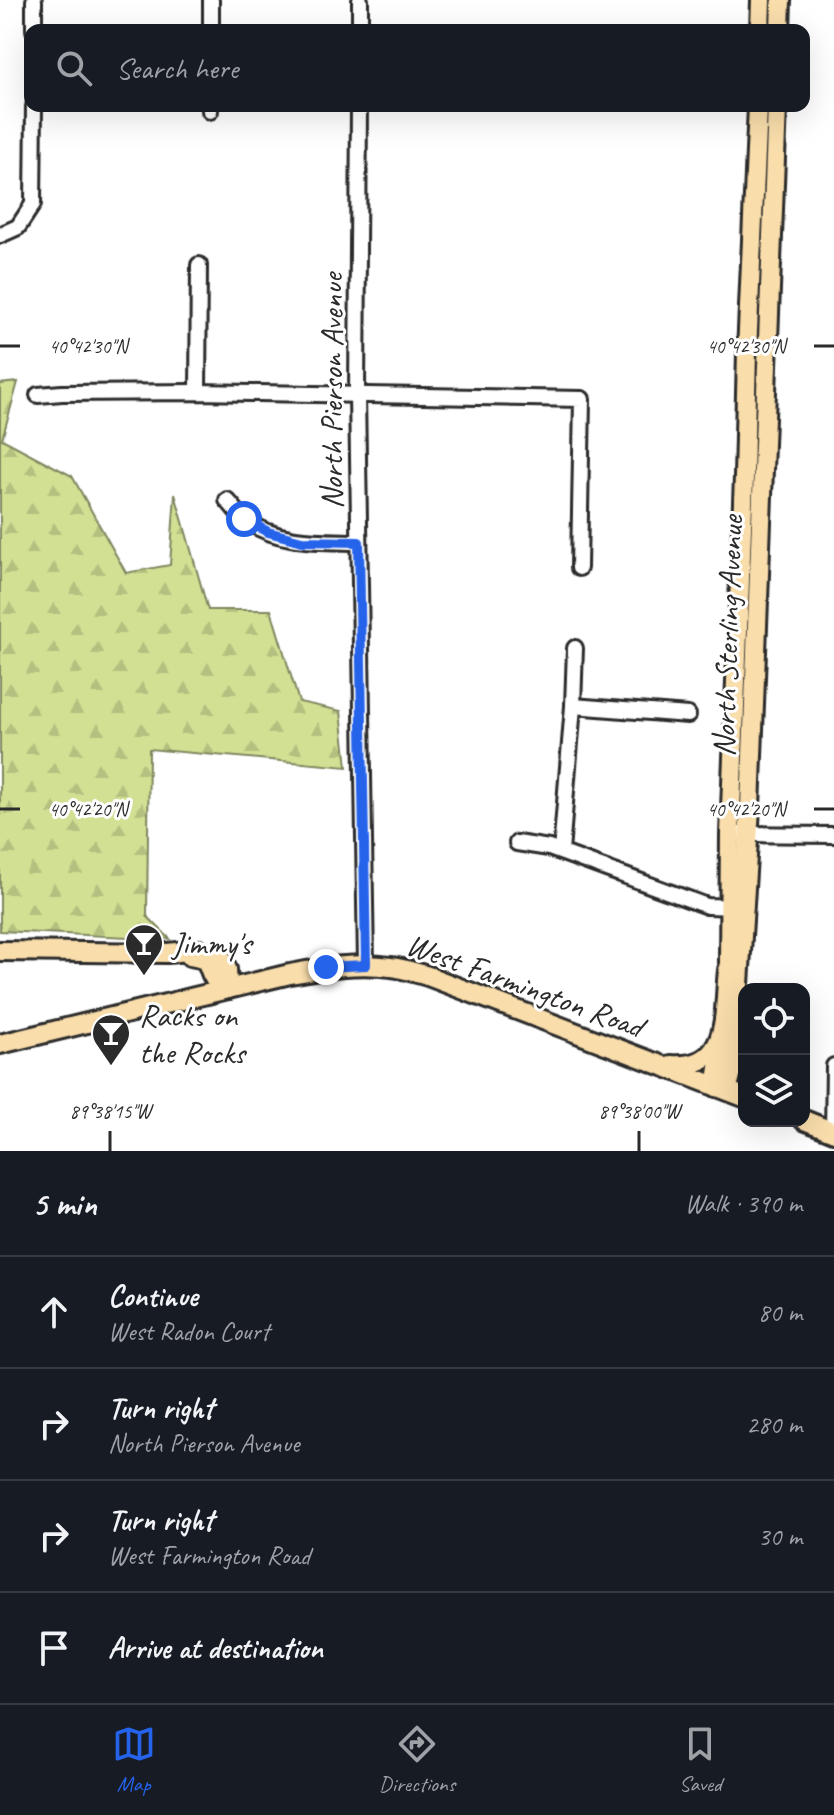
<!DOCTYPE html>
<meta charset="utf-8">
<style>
:root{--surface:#171b24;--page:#20242c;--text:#f1f3f6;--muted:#9ea1a6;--line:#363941;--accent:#2563eb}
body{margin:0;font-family:Caveat,sans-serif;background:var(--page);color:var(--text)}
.controls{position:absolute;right:24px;bottom:24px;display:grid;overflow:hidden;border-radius:16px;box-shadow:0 8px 32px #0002}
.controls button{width:72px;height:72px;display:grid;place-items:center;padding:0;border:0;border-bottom:2px solid var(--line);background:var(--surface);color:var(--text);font:40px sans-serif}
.stop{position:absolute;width:24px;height:24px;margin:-18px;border:6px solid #2563eb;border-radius:50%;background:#fff}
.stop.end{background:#2563eb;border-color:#fff;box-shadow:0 2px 8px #0008}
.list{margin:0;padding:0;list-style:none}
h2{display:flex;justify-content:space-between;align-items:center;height:104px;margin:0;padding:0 32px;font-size:34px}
h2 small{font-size:26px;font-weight:400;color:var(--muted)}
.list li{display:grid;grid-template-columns:52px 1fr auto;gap:24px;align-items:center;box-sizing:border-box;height:112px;padding:0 32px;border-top:2px solid var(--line)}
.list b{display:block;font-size:30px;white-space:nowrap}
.list p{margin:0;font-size:26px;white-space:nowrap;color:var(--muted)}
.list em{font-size:26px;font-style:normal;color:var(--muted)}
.icon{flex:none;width:44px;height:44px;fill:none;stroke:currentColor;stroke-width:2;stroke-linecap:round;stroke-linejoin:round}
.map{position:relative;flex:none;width:834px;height:1151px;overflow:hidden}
.search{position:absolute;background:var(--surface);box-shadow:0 8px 32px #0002;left:24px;right:24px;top:24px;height:88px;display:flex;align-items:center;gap:20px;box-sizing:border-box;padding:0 28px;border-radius:16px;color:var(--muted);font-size:30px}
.sheet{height:552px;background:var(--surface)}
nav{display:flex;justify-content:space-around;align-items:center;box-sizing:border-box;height:112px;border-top:2px solid var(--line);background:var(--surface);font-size:22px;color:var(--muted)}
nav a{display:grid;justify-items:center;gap:4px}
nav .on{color:var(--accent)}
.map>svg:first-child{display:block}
</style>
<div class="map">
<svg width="834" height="1151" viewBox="0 0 834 1151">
<defs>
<pattern id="forest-firs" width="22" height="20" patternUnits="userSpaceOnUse" patternTransform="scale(2)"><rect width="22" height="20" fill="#d1e093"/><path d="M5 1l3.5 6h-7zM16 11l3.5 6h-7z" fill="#b4c07f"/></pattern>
</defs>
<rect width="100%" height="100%" fill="#fff"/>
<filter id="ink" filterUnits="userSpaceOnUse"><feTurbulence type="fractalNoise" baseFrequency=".0125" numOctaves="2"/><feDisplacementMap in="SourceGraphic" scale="16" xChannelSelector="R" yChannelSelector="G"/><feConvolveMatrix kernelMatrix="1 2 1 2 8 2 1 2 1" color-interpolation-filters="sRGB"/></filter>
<g filter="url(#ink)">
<polygon fill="url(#forest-firs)" stroke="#7e865f" stroke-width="2" points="18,382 2,439 72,476 126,573 170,565 175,494 208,610 271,610 299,702 341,711 347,767 149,749 147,916 170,939 0,931 0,384"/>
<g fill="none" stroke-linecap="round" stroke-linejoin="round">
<defs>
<g id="minor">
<polyline points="34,30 34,0"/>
<polyline points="211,30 211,0"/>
<polyline points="360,30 360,0"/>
<polyline points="359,106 357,394 366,965"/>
<polyline points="210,111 210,106"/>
<polyline points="0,235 18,227 33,204 34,106"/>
<polyline points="198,392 199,265"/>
<polyline points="38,395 62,393 198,392 582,399 579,568"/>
<path d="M227,500C233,506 238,514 244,519C277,544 321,541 359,542"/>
<polyline points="573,706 688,715"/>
<polyline points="738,834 834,835"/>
<polyline points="517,843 549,848 707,906 739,907"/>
<polyline points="561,852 573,706 575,648"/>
<polyline points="833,1131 834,1066"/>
</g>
<g id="major">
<polyline points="760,30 761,0"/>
<polyline points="780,30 781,0"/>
<polyline points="0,951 167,953 200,950 218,955 223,960 227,969 228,989"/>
<path d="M190,956C215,960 204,965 215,980C218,984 223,986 228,989"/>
<polyline points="729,962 730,834 744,477 747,352 758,106"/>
<path d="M0,1044L290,974C324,968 357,962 391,967C403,968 416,973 428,976L744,1097"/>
<path d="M671,1065C732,1069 723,1014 728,970"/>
<polyline points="717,1087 729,1083 734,1064 750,808 777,106"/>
<path d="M717,1087C717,1067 724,1051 726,1031"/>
<polyline points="804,1120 834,1132"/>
</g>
</defs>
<use href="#minor" stroke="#2b2b2b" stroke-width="20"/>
<use href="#major" stroke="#2b2b2b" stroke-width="24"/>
<use href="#minor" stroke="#fff" stroke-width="14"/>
<use href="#major" stroke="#f9ddab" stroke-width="18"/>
</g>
</g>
<g fill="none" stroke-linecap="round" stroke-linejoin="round" filter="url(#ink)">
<polyline stroke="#2563eb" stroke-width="10" points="244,519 268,532 302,541 359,542 366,965 326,967"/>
</g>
<path fill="none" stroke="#2b2b2b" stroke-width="3" d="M0,346H20M814,346H834M0,809H20M814,809H834M110,1131V1151M639,1131V1151"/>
<defs>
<symbol id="bar-pin" viewBox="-11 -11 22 30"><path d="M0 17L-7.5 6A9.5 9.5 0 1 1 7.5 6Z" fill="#2b2b2b" stroke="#fff"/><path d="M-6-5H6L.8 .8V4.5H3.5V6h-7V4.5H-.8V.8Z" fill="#fff"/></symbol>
</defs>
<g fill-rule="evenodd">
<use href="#bar-pin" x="122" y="921" width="44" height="60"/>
<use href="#bar-pin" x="89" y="1011" width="44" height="60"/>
</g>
<g text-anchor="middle" stroke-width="6" stroke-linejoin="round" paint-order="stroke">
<g font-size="32" fill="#2b2b2b" stroke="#fff">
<text transform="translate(331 391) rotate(-90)" y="11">North Pierson Avenue</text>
<text transform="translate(727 636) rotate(-88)" y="11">North Sterling Avenue</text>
<text transform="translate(525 985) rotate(20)" y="11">West Farmington Road</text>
</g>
<g font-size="32" fill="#2b2b2b" stroke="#fff" text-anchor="start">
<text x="172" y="954">Jimmy's</text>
<text x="139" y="1026">Racks on<tspan x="139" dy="37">the Rocks</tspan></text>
</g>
</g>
<g font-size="20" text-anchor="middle" fill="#2b2b2b" stroke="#fff" stroke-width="6" stroke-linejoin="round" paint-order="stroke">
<text x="88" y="353">40°42'30"N</text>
<text x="746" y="353">40°42'30"N</text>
<text x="88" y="816">40°42'20"N</text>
<text x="746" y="816">40°42'20"N</text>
<text x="110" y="1118">89°38'15"W</text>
<text x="639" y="1118">89°38'00"W</text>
</g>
</svg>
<div class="controls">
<button><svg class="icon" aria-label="locate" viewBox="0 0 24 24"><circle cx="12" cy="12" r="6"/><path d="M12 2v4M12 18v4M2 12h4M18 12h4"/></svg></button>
<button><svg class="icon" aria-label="layers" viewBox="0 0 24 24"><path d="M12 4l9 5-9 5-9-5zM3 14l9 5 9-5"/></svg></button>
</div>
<div class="stop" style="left:244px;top:519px"></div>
<div class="stop end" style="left:326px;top:967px"></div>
<div class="search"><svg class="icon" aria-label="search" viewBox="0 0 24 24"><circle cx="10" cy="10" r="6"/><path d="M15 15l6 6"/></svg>Search here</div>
</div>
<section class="sheet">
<h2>5 min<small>Walk · 390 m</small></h2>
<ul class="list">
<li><svg class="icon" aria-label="ahead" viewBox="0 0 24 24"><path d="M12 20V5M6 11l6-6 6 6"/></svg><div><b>Continue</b><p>West Radon Court</p></div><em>80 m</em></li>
<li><svg class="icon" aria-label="right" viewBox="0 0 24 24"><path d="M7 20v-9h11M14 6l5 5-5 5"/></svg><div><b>Turn right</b><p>North Pierson Avenue</p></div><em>280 m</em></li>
<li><svg class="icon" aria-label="right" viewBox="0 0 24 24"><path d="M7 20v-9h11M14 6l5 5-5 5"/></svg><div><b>Turn right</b><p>West Farmington Road</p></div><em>30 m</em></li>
<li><svg class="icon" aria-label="arrive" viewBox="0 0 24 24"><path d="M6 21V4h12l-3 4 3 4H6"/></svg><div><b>Arrive at destination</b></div></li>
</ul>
</section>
<nav>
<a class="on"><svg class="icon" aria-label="map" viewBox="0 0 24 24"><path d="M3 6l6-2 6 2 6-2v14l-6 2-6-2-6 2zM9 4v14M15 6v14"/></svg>Map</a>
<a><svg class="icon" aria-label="directions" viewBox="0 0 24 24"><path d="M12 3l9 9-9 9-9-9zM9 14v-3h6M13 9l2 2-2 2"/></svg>Directions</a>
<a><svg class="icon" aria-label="saved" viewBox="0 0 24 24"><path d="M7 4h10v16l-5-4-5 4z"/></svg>Saved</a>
</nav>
